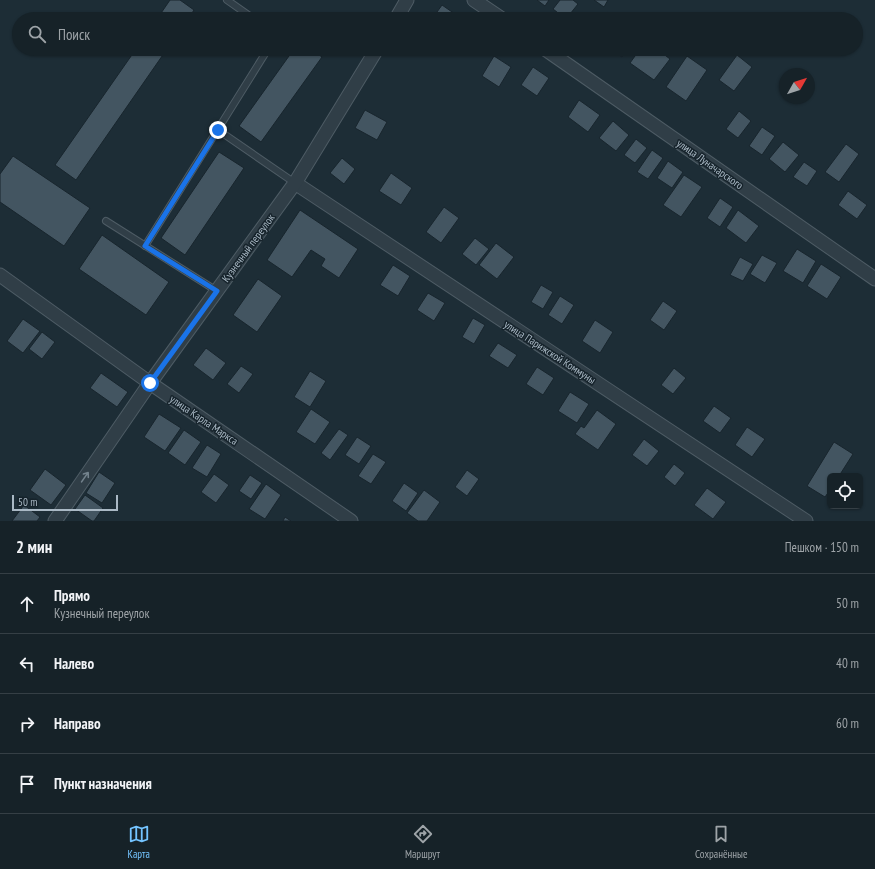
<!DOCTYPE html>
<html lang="ru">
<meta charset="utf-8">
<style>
:root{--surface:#162228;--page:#1f2a30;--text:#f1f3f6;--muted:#9ea4a8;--line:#353f45;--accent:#74c4ff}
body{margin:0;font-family:"PT Sans Narrow",sans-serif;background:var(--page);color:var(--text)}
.controls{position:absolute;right:12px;bottom:12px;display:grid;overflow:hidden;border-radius:6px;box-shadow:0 1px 3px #0004}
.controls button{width:36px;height:36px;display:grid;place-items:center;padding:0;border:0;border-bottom:1px solid var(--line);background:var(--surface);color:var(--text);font:20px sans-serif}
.compass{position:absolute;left:779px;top:68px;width:36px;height:36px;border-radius:50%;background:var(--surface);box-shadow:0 1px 3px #0004;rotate:51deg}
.scale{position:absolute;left:12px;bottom:10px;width:106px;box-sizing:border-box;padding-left:4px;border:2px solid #aab9c5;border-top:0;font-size:11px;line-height:14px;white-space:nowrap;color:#aab9c5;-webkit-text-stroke:3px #16232b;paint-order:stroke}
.stop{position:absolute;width:12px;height:12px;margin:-9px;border:3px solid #1a73e8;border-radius:50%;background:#fff}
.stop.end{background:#1a73e8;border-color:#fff;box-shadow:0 1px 4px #0008}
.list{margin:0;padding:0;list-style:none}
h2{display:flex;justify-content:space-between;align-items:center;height:52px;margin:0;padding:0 16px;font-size:17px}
h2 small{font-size:13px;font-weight:400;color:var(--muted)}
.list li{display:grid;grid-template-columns:26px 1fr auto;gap:12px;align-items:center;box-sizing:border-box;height:60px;padding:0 16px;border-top:1px solid var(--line)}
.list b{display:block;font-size:15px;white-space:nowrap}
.list p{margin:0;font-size:13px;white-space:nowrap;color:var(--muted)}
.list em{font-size:13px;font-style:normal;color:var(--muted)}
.icon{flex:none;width:22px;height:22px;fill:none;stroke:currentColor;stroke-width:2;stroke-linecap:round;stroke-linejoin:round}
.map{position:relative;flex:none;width:875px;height:521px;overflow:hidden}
.search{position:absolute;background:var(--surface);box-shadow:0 1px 3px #0004;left:12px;right:12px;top:12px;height:44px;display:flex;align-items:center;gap:10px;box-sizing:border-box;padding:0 14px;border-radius:22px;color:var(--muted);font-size:15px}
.sheet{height:292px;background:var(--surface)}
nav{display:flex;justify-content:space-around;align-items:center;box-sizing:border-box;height:56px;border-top:1px solid var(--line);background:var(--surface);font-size:11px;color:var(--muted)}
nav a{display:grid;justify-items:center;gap:2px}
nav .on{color:var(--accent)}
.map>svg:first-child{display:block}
</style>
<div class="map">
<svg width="875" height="521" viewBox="0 0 875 521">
<rect width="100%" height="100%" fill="#1d2d36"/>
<g fill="#435561" stroke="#18252d">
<polygon points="170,0 180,0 194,10 188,19 157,19"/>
<polygon points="537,0 549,0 545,6"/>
<polygon points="560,0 573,0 578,4 566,19 553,9"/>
<polygon points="594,0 608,0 604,7"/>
<polygon points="442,5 455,14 452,19 432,19"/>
<polygon points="607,12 616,19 602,19"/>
<polygon points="136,49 167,49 76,180 55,165"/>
<polygon points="294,49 311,49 322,57 261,142 239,126"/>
<polygon points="612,49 627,49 622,57 612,50"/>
<polygon points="640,49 657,49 670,59 654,80 630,63"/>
<polygon points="737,55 752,67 734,91 719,80"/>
<polygon points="494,56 511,67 499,87 482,76"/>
<polygon points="687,56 707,70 686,101 666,87"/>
<polygon points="533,67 549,78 537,96 521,85"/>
<polygon points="579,100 600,115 588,132 568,117"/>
<polygon points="365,110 387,122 377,140 355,128"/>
<polygon points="739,111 751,121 738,138 726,129"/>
<polygon points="613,121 629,135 616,151 599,138"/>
<polygon points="762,127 775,136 762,155 749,146"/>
<polygon points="636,139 647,148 635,163 624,155"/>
<polygon points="783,142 799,155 785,172 769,159"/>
<polygon points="846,144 859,154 839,182 825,172"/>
<polygon points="652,150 663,158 648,179 637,172"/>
<polygon points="219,152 244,168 185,255 161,238"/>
<polygon points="13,156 90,208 64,246 0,202 0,174"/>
<polygon points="342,158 355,169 344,184 330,173"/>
<polygon points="668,161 683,172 672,188 657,178"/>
<polygon points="804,162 817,171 807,186 793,177"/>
<polygon points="391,173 412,188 401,205 379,191"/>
<polygon points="684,175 702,187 681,217 663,205"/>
<polygon points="848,191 867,205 857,219 838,205"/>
<polygon points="720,198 733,207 720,227 707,218"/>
<polygon points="444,207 459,218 441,243 426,232"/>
<polygon points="300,210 358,249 339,278 321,266 325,259 311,250 292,277 267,260"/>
<polygon points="738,210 759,226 746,243 726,228"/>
<polygon points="102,235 169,282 146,315 79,269"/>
<polygon points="475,238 489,249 476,265 462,254"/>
<polygon points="496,243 514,257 497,279 479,265"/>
<polygon points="797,249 816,261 803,283 783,271"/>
<polygon points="762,255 777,263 765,283 750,274"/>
<polygon points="740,257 753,264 743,281 730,275"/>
<polygon points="821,264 841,277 827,299 807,286"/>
<polygon points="393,265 410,276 398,296 380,285"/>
<polygon points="258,279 282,296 257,332 233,315"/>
<polygon points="541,285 553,292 543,309 531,302"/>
<polygon points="428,293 445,303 434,321 417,310"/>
<polygon points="560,296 574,305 562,324 548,315"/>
<polygon points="663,301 677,311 664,330 650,320"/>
<polygon points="473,318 485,325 474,344 462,337"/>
<polygon points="23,319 40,331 23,353 7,341"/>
<polygon points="595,320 613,332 600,353 582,341"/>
<polygon points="42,332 55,342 42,359 29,349"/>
<polygon points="498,343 517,355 508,368 489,356"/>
<polygon points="206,348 226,363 213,380 193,365"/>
<polygon points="241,366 253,374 239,393 227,384"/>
<polygon points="537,367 554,378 543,395 526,384"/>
<polygon points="674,368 686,378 673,394 661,385"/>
<polygon points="310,371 326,381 310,407 294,397"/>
<polygon points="101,373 128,392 117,407 90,388"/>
<polygon points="570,392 589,404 577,423 558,411"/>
<polygon points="714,406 731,418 720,433 703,421"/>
<polygon points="311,409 330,422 315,444 296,432"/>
<polygon points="597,410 616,424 598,450 575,434 581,426 584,428"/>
<polygon points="159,414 181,428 165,451 144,437"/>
<polygon points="747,427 765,439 752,457 735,445"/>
<polygon points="339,429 348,435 330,460 321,453"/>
<polygon points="184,430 201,442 185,465 168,453"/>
<polygon points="357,437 371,446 359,464 345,455"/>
<polygon points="644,439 659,451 647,466 632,455"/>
<polygon points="834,442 853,454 839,476 830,476 830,490 825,497 807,486"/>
<polygon points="207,445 221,454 207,477 192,468"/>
<polygon points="373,454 386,462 371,484 358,476"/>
<polygon points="674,464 685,473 675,486 664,477"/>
<polygon points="45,469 66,485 51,505 30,490"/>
<polygon points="467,470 479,479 467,496 455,487"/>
<polygon points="99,472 115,483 102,503 86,493"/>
<polygon points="214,474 229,485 216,503 201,492"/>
<polygon points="250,475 262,483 251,499 239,491"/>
<polygon points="404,483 418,493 406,511 392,501"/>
<polygon points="266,484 281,495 265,519 249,509"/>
<polygon points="707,488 726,502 713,519 694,505"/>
<polygon points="424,490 440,502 427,521 418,521 407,513"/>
<polygon points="85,495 103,508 94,521 92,521 75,509"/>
<polygon points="24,505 40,517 37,521 12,521"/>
<polygon points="285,517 291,521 283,521"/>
</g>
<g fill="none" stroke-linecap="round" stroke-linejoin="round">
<defs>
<g id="service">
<polyline points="227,0 254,19"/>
<polyline points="218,130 295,183"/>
<polyline points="106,221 217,291"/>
<polyline points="145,246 268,49"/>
</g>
<g id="minor">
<polyline points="474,0 502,19"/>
<polyline points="396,19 407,0"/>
<polyline points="545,49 875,279"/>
<polyline points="295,183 806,521"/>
<polyline points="0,275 150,383 351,521"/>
<polyline points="55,521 150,383 295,183 377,49"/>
</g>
</defs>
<use href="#service" stroke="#4e5c65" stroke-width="8"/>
<use href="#minor" stroke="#4e5c65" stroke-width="15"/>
<use href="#service" stroke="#303e47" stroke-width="6"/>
<use href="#minor" stroke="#303e47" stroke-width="13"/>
</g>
<defs><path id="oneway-shaft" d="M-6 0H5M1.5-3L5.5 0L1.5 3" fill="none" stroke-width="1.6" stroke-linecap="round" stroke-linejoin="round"/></defs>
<use stroke="#73828c" href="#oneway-shaft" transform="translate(85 477) rotate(-55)"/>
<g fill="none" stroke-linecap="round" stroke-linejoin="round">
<polyline stroke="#1a73e8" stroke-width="5" points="150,383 217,291 145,246 218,130"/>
</g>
<g text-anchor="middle" stroke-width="3" stroke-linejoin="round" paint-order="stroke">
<g font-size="11" fill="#aab9c5" stroke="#16232b">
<text transform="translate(710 164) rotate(35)" y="4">улица Луначарского</text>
<text transform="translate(248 248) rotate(-54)" y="4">Кузнечный переулок</text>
<text transform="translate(550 352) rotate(33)" y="4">улица Парижской Коммуны</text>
<text transform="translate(204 420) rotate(34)" y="4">улица Карла Маркса</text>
</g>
</g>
</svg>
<div class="controls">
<button><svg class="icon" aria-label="locate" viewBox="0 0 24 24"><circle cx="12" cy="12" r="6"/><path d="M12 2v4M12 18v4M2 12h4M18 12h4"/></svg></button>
</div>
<svg class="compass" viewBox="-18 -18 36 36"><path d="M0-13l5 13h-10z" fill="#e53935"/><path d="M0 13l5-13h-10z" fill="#9ea4a8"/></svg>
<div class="scale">50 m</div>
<div class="stop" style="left:150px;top:383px"></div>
<div class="stop end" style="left:218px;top:130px"></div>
<div class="search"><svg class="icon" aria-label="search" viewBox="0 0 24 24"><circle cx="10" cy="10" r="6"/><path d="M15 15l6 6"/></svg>Поиск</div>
</div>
<section class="sheet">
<h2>2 мин<small>Пешком · 150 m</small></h2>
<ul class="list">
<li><svg class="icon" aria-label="ahead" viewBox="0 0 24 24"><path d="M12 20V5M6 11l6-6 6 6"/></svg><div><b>Прямо</b><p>Кузнечный переулок</p></div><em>50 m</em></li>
<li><svg class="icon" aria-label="left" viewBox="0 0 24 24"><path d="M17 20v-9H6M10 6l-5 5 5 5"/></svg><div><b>Налево</b></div><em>40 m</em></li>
<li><svg class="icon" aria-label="right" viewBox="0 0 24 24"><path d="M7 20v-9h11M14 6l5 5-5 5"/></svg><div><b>Направо</b></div><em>60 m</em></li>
<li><svg class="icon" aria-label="arrive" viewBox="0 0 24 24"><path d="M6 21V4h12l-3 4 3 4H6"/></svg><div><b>Пункт назначения</b></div></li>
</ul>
</section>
<nav>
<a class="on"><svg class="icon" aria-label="map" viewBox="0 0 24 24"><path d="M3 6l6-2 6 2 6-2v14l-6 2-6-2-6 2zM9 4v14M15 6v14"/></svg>Карта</a>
<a><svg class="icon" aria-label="directions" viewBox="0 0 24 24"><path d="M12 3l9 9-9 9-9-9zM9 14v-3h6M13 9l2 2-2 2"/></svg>Маршрут</a>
<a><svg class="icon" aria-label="saved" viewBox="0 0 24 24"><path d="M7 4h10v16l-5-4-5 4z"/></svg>Сохранённые</a>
</nav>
